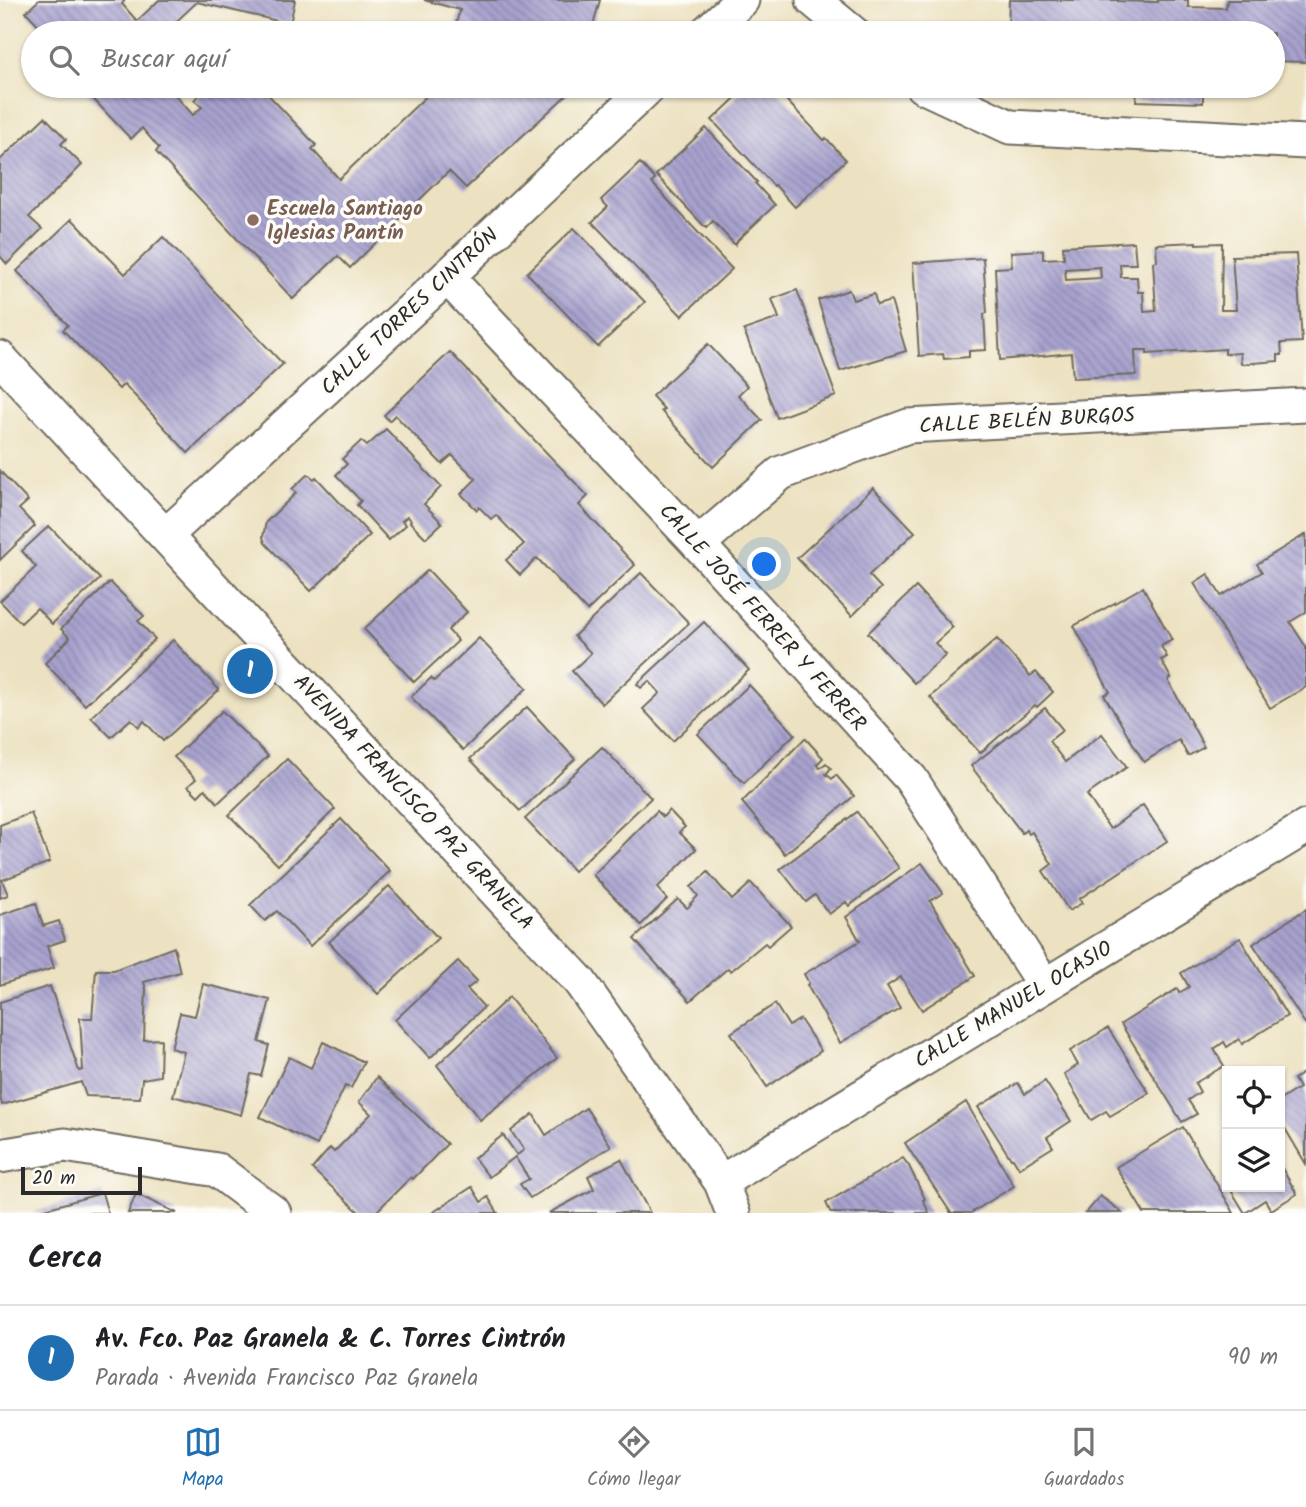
<!DOCTYPE html>
<html lang="es">
<meta charset="utf-8">
<style>
:root{--surface:#fff;--page:#f6f6f6;--text:#202124;--muted:#757577;--line:#e0e0e0;--accent:#1f6fb2}
body{margin:0;font-family:Kalam,sans-serif;background:var(--page);color:var(--text)}
.controls{position:absolute;right:21px;bottom:21px;display:grid;overflow:hidden;border-radius:0px;box-shadow:0 2px 5px #0004}
.controls button{width:63px;height:63px;display:grid;place-items:center;padding:0;border:0;border-bottom:2px solid var(--line);background:var(--surface);color:var(--text);font:35px sans-serif}
.scale{position:absolute;left:21px;bottom:18px;width:121px;box-sizing:border-box;padding-left:7px;border:4px solid #2b2b2b;border-top:0;font-size:19px;line-height:24px;white-space:nowrap;color:#2b2b2b;-webkit-text-stroke:5px #fdfcf7;paint-order:stroke}
.you{position:absolute;left:765px;top:565px;width:24px;height:24px;margin:-18px;border:5px solid #fff;border-radius:50%;background:#1a73e8;box-shadow:0 0 0 10px #1a73e833}
.badge{display:grid;place-items:center;width:46px;height:46px;border-radius:50%;background:var(--accent);color:#fff;font-size:23px;font-weight:700}
.pin{position:absolute;translate:-50% -50%;border:4px solid #fff;box-shadow:0 2px 7px #0006}
.list{margin:0;padding:0;list-style:none}
h2{display:flex;justify-content:space-between;align-items:center;height:91px;margin:0;padding:0 28px;font-size:30px}
h2 small{font-size:23px;font-weight:400;color:var(--muted)}
.list li{display:grid;grid-template-columns:46px 1fr auto;gap:21px;align-items:center;box-sizing:border-box;height:105px;padding:0 28px;border-top:2px solid var(--line)}
.list b{display:block;font-size:26px;white-space:nowrap}
.list p{margin:0;font-size:23px;white-space:nowrap;color:var(--muted)}
.list em{font-size:23px;font-style:normal;color:var(--muted)}
.icon{flex:none;width:38px;height:38px;fill:none;stroke:currentColor;stroke-width:2;stroke-linecap:round;stroke-linejoin:round}
.map{position:relative;flex:none;width:1306px;height:1213px;overflow:hidden}
.search{position:absolute;background:var(--surface);box-shadow:0 2px 5px #0004;left:21px;right:21px;top:21px;height:77px;display:flex;align-items:center;gap:18px;box-sizing:border-box;padding:0 24px;border-radius:38px;color:var(--muted);font-size:26px}
.sheet{height:196px;background:var(--surface)}
nav{display:flex;justify-content:space-around;align-items:center;box-sizing:border-box;height:98px;border-top:2px solid var(--line);background:var(--surface);font-size:19px;color:var(--muted)}
nav a{display:grid;justify-items:center;gap:4px}
nav .on{color:var(--accent)}
.map>svg:first-child{display:block}
</style>
<div class="map">
<svg width="1306" height="1213" viewBox="0 0 1306 1213">
<defs>
<pattern id="building-back-hatch" width="6" height="6" patternUnits="userSpaceOnUse" patternTransform="scale(1.75)"><rect width="6" height="6" fill="#a8a2cf"/><path d="M-1 5l2 2M0 0l6 6M5-1l2 2" fill="none" stroke="#8984a8"/></pattern>
</defs>
<rect width="100%" height="100%" fill="#fdfcf7"/>
<filter id="ink" filterUnits="userSpaceOnUse"><feTurbulence type="fractalNoise" baseFrequency=".0143" numOctaves="2"/><feDisplacementMap in="SourceGraphic" scale="14" xChannelSelector="R" yChannelSelector="G"/><feConvolveMatrix kernelMatrix="1 2 1 2 8 2 1 2 1" color-interpolation-filters="sRGB"/></filter>
<filter id="wash" filterUnits="userSpaceOnUse"><feTurbulence type="fractalNoise" baseFrequency=".00686" numOctaves="4" result="noise"/><feDisplacementMap in="SourceGraphic" scale="28" xChannelSelector="R" yChannelSelector="G"/><feGaussianBlur stdDeviation="1.57" result="paint"/><feColorMatrix in="noise" values="0 0 0 0 0 0 0 0 0 0 0 0 0 0 0 0 0 1.4 0 .05"/><feComposite in="paint" operator="in"/></filter>
<g filter="url(#wash)">
<rect width="100%" height="100%" fill="#ece1c0"/>
<g id="blocks">
<g fill="url(#building-back-hatch)" fill-rule="evenodd">
<polygon points="39,0 125,0 122,4 137,21 159,0 295,0 290,24 197,2 164,33 46,33 26,12"/>
<polygon points="424,0 600,0 591,33 453,33 460,10"/>
<polygon points="1009,0 1118,0 1118,1 1158,2 1158,0 1188,0 1188,7 1226,8 1227,0 1306,0 1306,62 1273,61 1273,33 1008,33"/>
<polygon points="81,86 185,86 176,96 193,115 202,107 194,100 209,86 260,86 316,145 312,149 339,179 437,86 482,86 487,91 493,86 566,86 571,91 466,188 449,171 350,268 338,256 293,299 156,152 159,148 142,128 131,139"/>
<polygon points="748,86 773,86 824,140 826,138 846,160 795,207 775,185 774,186 712,120"/>
<polygon points="1115,86 1225,86 1225,92 1203,92 1203,103 1136,101 1137,93 1115,92"/>
<polygon points="45,117 66,139 61,144 82,165 29,217 42,229 7,264 0,256 0,160"/>
<polygon points="706,128 757,182 755,183 775,205 738,240 735,245 713,221 706,228 656,175"/>
<polygon points="640,163 655,179 652,183 732,269 682,316 592,222 608,207 601,200"/>
<polygon points="72,219 125,274 163,237 283,364 188,453 124,384 119,389 63,330 68,325 17,271"/>
<polygon points="574,228 645,302 598,347 527,273"/>
<path d="M1134,242L1136,264H1120L1121,277H1137L1138,292H1143L1144,312L1156,311L1153,262L1157,261L1156,244L1196,242V244L1222,243L1221,310H1236L1232,256L1296,254L1302,342L1281,343L1282,355H1278V361L1241,364L1240,353L1225,354V349L1147,354V350H1135L1136,375L1073,378L1071,353L1000,360L995,268L1012,267L1011,252L1043,250V259L1064,258L1063,246ZM1100,267L1101,278L1066,280L1065,269Z"/>
<polygon points="983,258 987,313 984,314 986,350 969,351 969,357 944,359 943,354 919,356 913,263"/>
<polygon points="797,290 836,396 777,418 744,330 779,318 772,299"/>
<polygon points="849,290 853,300 874,294 877,305 891,301 906,351 840,371 818,300"/>
<polygon points="708,344 747,386 738,395 762,420 713,467 661,411 664,409 652,396"/>
<polygon points="450,352 588,496 579,505 635,565 587,611 537,558 520,575 506,560 524,544 496,515 491,519 479,507 477,510 461,494 476,479 452,455 442,464 395,415 389,421 384,415"/>
<polygon points="386,429 441,487 424,504 442,523 426,538 410,522 411,520 407,516 402,521 406,525 389,540 357,505 361,501 336,475 347,464 342,459 361,441 367,446"/>
<polygon points="0,471 28,501 19,509 35,526 0,560"/>
<polygon points="308,474 314,479 316,477 370,535 311,591 265,543 263,537 266,522 296,493 292,489"/>
<polygon points="873,488 915,532 869,575 881,588 852,616 797,558"/>
<polygon points="49,526 100,579 52,624 37,608 21,623 0,601 36,567 22,551"/>
<polygon points="1306,534 1306,612 1290,622 1306,647 1306,687 1270,708 1194,583 1208,574 1221,596 1262,572 1257,564"/>
<polygon points="428,570 467,612 448,630 458,641 414,682 364,629"/>
<polygon points="641,573 689,623 602,704 572,671 591,653 574,636"/>
<polygon points="110,582 144,616 138,621 155,639 85,705 45,663 70,638 61,629"/>
<polygon points="916,587 953,627 935,643 946,655 914,683 868,633"/>
<polygon points="1143,587 1172,640 1161,646 1167,657 1161,660 1171,678 1168,680 1204,747 1188,756 1179,740 1144,762 1104,695 1110,692 1074,626"/>
<polygon points="704,622 749,670 673,741 643,709 660,693 649,681 641,688 637,684"/>
<polygon points="479,638 527,688 463,750 411,697 431,678 434,681"/>
<polygon points="997,639 1030,676 1036,672 1053,692 1037,707 1035,705 980,753 930,697"/>
<polygon points="173,640 219,690 163,741 144,721 139,727 131,719 111,737 91,717"/>
<polygon points="749,685 795,734 744,783 698,734"/>
<polygon points="527,707 575,759 520,811 470,759"/>
<polygon points="1045,708 1063,730 1049,741 1065,762 1102,734 1127,767 1087,795 1110,829 1143,805 1167,841 1079,899 1082,903 1069,911 1043,871 1052,864 1032,832 1029,834 1026,830 1022,833 971,766"/>
<polygon points="222,711 268,756 218,803 205,789 198,796 188,786 196,779 174,757"/>
<polygon points="805,738 823,758 817,764 820,768 826,763 831,768 826,774 832,779 836,775 854,796 785,854 742,802"/>
<polygon points="602,747 651,798 574,871 525,819"/>
<polygon points="287,759 335,809 278,865 229,815"/>
<polygon points="669,810 685,827 679,832 696,849 657,888 667,899 641,925 593,875 657,811 663,817"/>
<polygon points="857,812 899,868 849,906 846,902 829,914 815,895 806,902 780,869"/>
<polygon points="31,813 50,862 2,880 8,895 0,898 0,825"/>
<polygon points="341,819 390,871 310,946 277,911 265,921 250,905"/>
<polygon points="922,863 943,893 930,901 975,976 922,1010 901,977 887,986 900,1008 840,1043 807,985 809,983 804,974 860,941 846,917"/>
<polygon points="708,872 732,900 751,883 791,926 768,946 765,943 731,971 728,968 690,1001 634,939 678,899 687,908 691,905 690,904 698,896 691,887"/>
<polygon points="389,886 438,938 378,994 329,942"/>
<polygon points="36,903 43,926 59,921 65,940 47,946 54,968 0,985 0,915"/>
<polygon points="1306,909 1306,1025 1253,944"/>
<polygon points="1240,938 1287,1016 1242,1044 1239,1039 1227,1047 1224,1042 1214,1049 1224,1066 1195,1083 1200,1092 1188,1100 1197,1114 1182,1122 1121,1024 1177,989 1179,993 1189,987 1181,973"/>
<polygon points="174,947 180,972 144,982 146,989 144,1040 161,1039 160,1076 142,1079 140,1098 86,1096 81,1082 2,1105 0,1097 0,1002 50,986 79,1071 83,1070 80,1018 92,1018 96,970 114,970"/>
<polygon points="458,961 477,981 467,989 484,1007 430,1058 395,1020"/>
<polygon points="203,984 270,1000 259,1042 269,1045 261,1076 251,1074 241,1115 173,1096 184,1052 171,1048 180,1013 195,1016"/>
<polygon points="509,997 557,1058 480,1120 437,1065"/>
<polygon points="775,1004 789,1026 800,1019 821,1051 767,1087 731,1033"/>
<polygon points="1108,1028 1149,1093 1110,1116 1106,1111 1091,1120 1064,1074 1078,1065 1070,1051"/>
<polygon points="323,1042 364,1062 351,1088 345,1086 317,1145 260,1117 289,1057 311,1068"/>
<polygon points="1306,1071 1306,1164 1280,1120 1280,1100 1299,1088 1294,1079"/>
<polygon points="377,1077 447,1144 413,1179 411,1177 375,1213 360,1213 312,1169 330,1148 334,1152 371,1114 359,1102"/>
<polygon points="1045,1081 1071,1121 1047,1137 1053,1147 1019,1168 1013,1158 1011,1159 978,1107 1018,1083 1025,1094"/>
<polygon points="966,1102 1014,1186 971,1213 951,1213 905,1143"/>
<polygon points="586,1108 611,1146 530,1198 520,1184 529,1179 515,1157 489,1177 474,1158 503,1135 517,1155 524,1150 511,1131 533,1114 546,1135"/>
<polygon points="1183,1127 1193,1144 1234,1213 1144,1213 1116,1167"/>
<polygon points="903,1158 909,1166 925,1199 923,1200 929,1213 831,1213 826,1203"/>
<polygon points="621,1159 650,1213 549,1213 594,1189 588,1176"/>
<polygon points="1280,1165 1297,1194 1271,1210 1265,1200 1245,1213 1229,1187 1280,1187"/>
<polygon points="472,1187 481,1202 488,1197 498,1213 432,1213"/>
<polygon points="102,1193 108,1213 34,1213 34,1212"/>
<polygon points="136,1194 177,1213 128,1213"/>
<polygon points="1100,1196 1114,1206 1122,1213 1086,1213"/>
</g>
</g>
</g>
<g filter="url(#ink)">
<use href="#blocks" fill-opacity="0" stroke="#6f6b5f" stroke-width="2"/>
<g fill="none" stroke-linecap="round" stroke-linejoin="round">
<defs>
<g id="street">
<polyline points="813,0 853,33"/>
<polyline points="706,33 742,0"/>
<polyline points="922,86 1010,127 1306,142"/>
<polyline points="447,277 698,544 911,779 1044,985"/>
<polyline points="0,358 580,982 721,1182 733,1213"/>
<polyline points="166,535 447,277 650,86"/>
<polyline points="698,544 781,473 908,426 1306,405"/>
<polyline points="0,1156 65,1145 217,1170 274,1213"/>
<polyline points="721,1182 1306,827"/>
</g>
</defs>
<use href="#street" stroke="#6f6b5f" stroke-width="37"/>
<use href="#street" stroke="#fff" stroke-width="33"/>
</g>
</g>
<circle fill="#8d6e63" stroke="#fdfcf7" stroke-width="2.5" cx="253" cy="220" r="7"/>
<g text-anchor="middle" stroke-width="7" stroke-linejoin="round" paint-order="stroke">
<g font-size="21" font-weight="bold" fill="#785e54" stroke="#fdfcf7" text-anchor="start">
<text x="267" y="215">Escuela Santiago<tspan x="267" dy="24">Iglesias Pantín</tspan></text>
</g>
<g font-size="21" fill="#2b2b2b" stroke="#fdfcf7">
<text transform="translate(409 311) rotate(-43)" y="7">CALLE TORRES CINTRÓN</text>
<text transform="translate(1027 420) rotate(-3)" y="7">CALLE BELÉN BURGOS</text>
<text transform="translate(763 617) rotate(48)" y="7">CALLE JOSÉ FERRER Y FERRER</text>
<text transform="translate(414 802) rotate(47)" y="7">AVENIDA FRANCISCO PAZ GRANELA</text>
<text transform="translate(1013 1004) rotate(-31)" y="7">CALLE MANUEL OCASIO</text>
</g>
</g>
</svg>
<div class="controls">
<button><svg class="icon" aria-label="locate" viewBox="0 0 24 24"><circle cx="12" cy="12" r="6"/><path d="M12 2v4M12 18v4M2 12h4M18 12h4"/></svg></button>
<button><svg class="icon" aria-label="layers" viewBox="0 0 24 24"><path d="M12 4l9 5-9 5-9-5zM3 14l9 5 9-5"/></svg></button>
</div>
<div class="scale">20 m</div>
<div class="you"></div>
<div class="pin badge" style="left:250px;top:671px">1</div>
<div class="search"><svg class="icon" aria-label="search" viewBox="0 0 24 24"><circle cx="10" cy="10" r="6"/><path d="M15 15l6 6"/></svg>Buscar aquí</div>
</div>
<section class="sheet">
<h2>Cerca<small></small></h2>
<ul class="list">
<li><span class="badge">1</span><div><b>Av. Fco. Paz Granela &amp; C. Torres Cintrón</b><p>Parada · Avenida Francisco Paz Granela</p></div><em>90 m</em></li>
</ul>
</section>
<nav>
<a class="on"><svg class="icon" aria-label="map" viewBox="0 0 24 24"><path d="M3 6l6-2 6 2 6-2v14l-6 2-6-2-6 2zM9 4v14M15 6v14"/></svg>Mapa</a>
<a><svg class="icon" aria-label="directions" viewBox="0 0 24 24"><path d="M12 3l9 9-9 9-9-9zM9 14v-3h6M13 9l2 2-2 2"/></svg>Cómo llegar</a>
<a><svg class="icon" aria-label="saved" viewBox="0 0 24 24"><path d="M7 4h10v16l-5-4-5 4z"/></svg>Guardados</a>
</nav>
